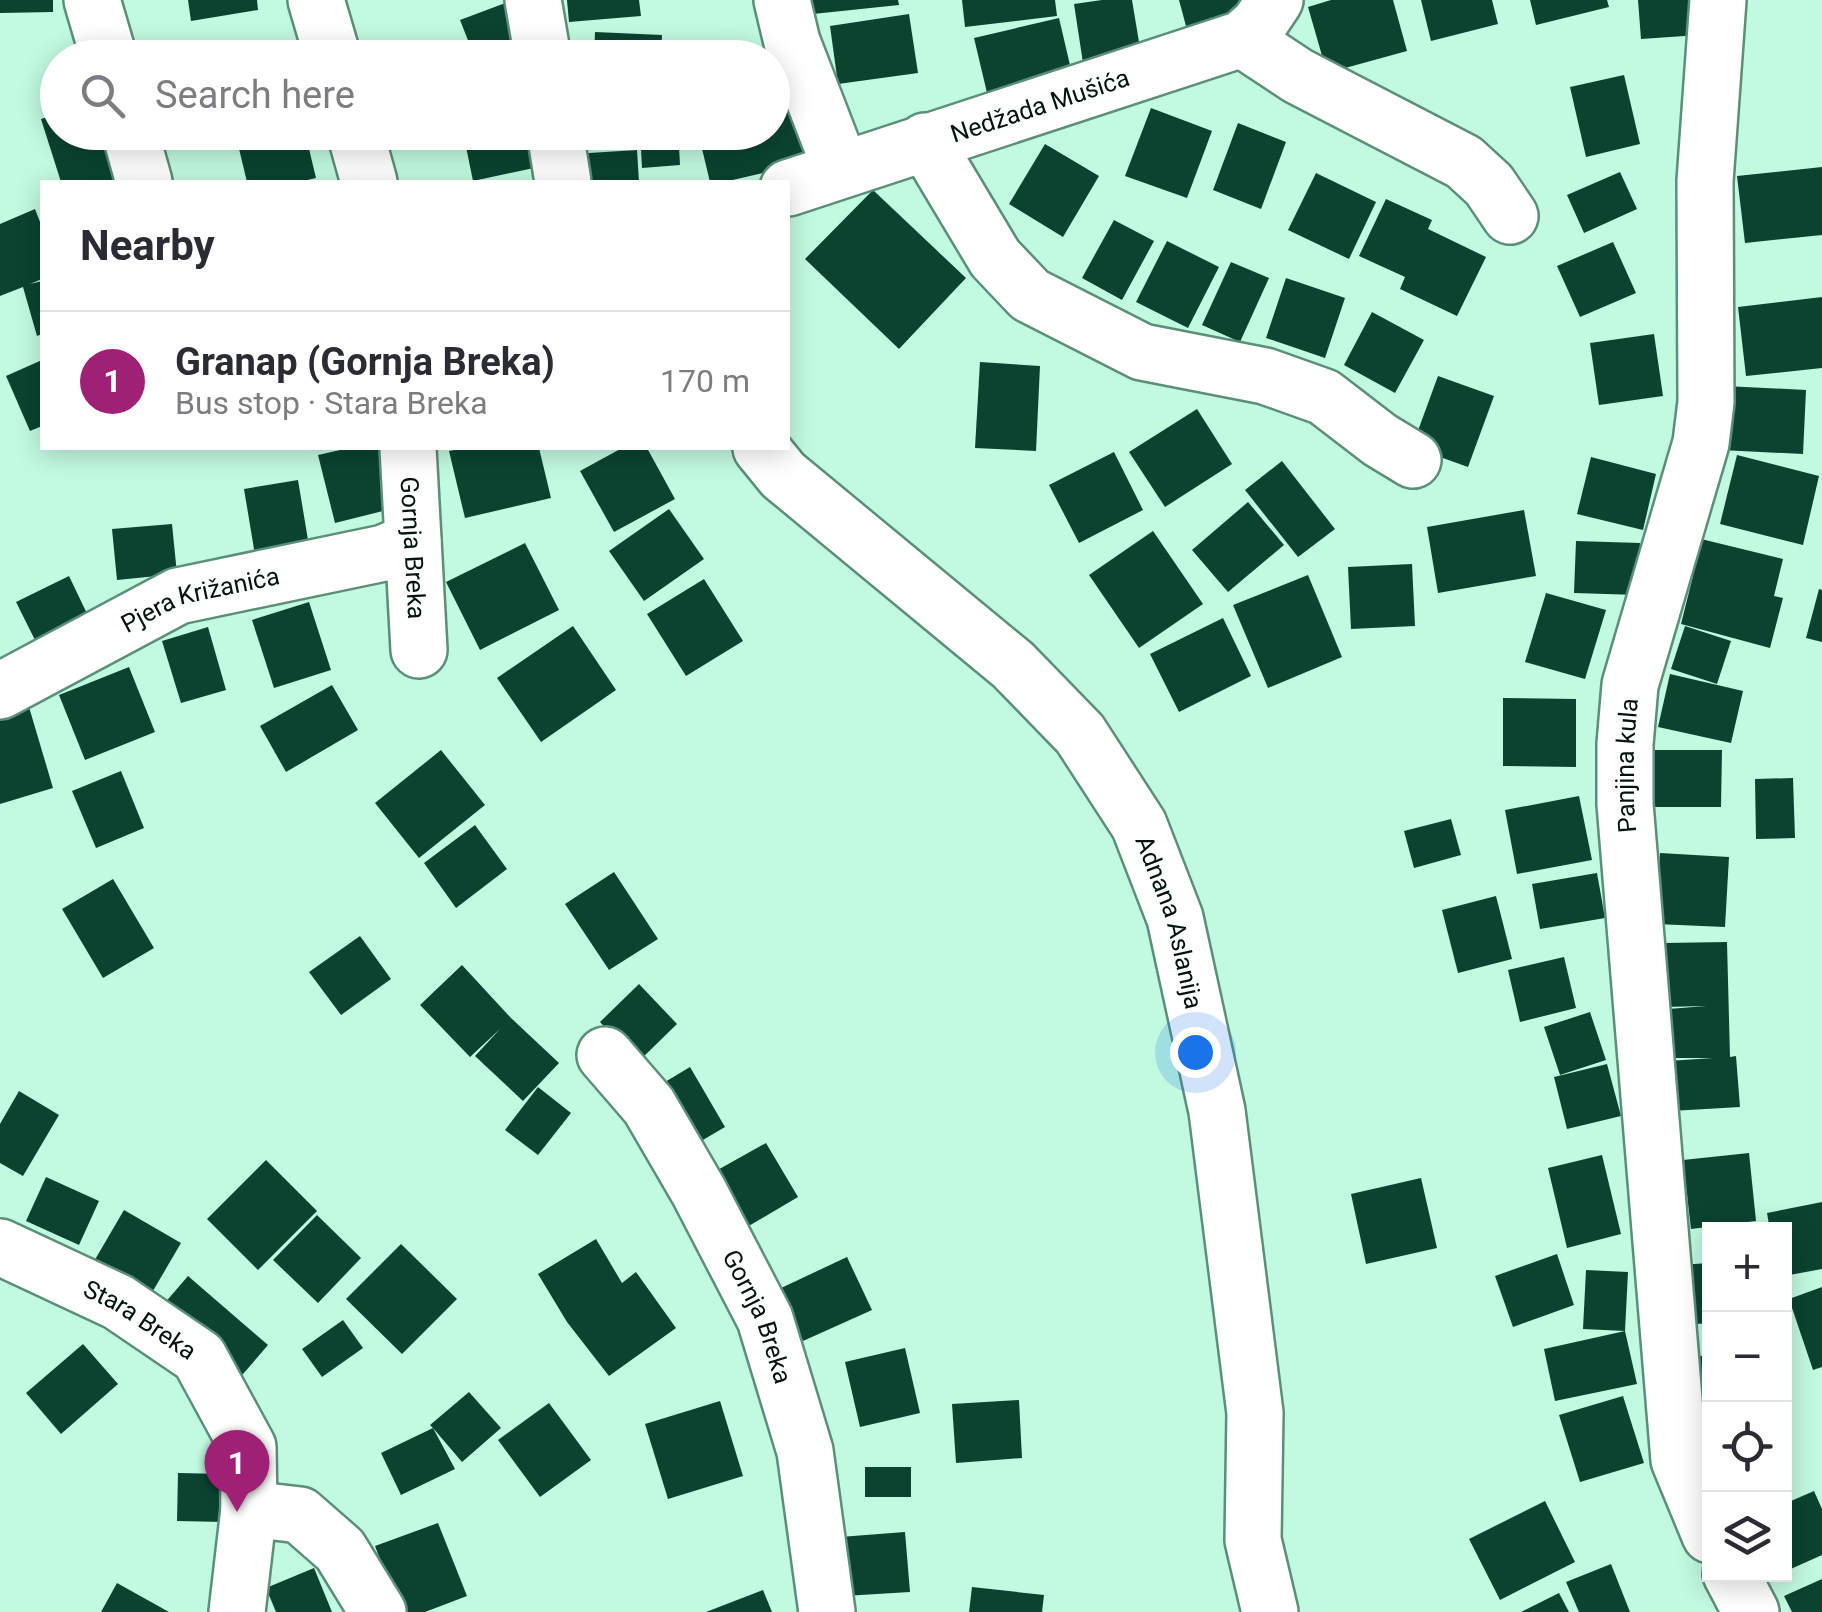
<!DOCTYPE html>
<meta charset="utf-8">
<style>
:root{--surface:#fff;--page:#f2f2f3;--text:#2b2b33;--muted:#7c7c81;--line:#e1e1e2;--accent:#9f2074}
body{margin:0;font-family:Roboto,sans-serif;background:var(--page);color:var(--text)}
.controls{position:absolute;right:30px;bottom:30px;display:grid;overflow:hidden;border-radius:0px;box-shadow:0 5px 25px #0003}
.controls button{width:90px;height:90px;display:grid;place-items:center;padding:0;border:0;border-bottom:2px solid var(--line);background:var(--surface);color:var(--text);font:50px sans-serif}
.you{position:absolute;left:1195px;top:1052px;width:35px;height:35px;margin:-25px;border:8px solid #fff;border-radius:50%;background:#1a73e8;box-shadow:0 0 0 15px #1a73e833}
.badge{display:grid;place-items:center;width:65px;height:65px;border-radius:50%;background:var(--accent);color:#fff;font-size:32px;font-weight:700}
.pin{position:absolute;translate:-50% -82px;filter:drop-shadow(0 2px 5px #0008)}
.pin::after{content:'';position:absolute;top:52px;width:35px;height:30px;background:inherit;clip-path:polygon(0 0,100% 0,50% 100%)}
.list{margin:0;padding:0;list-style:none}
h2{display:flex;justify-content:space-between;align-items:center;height:130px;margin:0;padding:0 40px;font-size:42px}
h2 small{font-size:32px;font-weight:400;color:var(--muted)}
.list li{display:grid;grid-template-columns:65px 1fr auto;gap:30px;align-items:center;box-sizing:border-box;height:140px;padding:0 40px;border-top:2px solid var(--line)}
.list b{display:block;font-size:38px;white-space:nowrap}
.list p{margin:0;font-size:32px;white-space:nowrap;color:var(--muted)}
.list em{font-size:32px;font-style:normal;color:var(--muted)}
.icon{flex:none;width:55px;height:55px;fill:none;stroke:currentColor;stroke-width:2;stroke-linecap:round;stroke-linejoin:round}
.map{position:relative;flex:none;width:1822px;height:1612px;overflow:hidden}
.search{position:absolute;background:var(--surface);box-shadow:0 5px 25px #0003;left:40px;top:40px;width:750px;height:110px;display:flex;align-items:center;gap:25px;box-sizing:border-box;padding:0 35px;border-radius:55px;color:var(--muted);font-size:38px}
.panel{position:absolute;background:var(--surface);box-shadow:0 5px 25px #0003;left:40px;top:180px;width:750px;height:270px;border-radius:0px}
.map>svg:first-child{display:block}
</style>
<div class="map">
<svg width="1822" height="1612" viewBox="0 0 1822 1612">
<rect width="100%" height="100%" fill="#c2f9e1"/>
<g fill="#0b4330">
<polygon points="0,0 53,0 53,12 0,13"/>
<polygon points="188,0 257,0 258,10 191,21"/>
<polygon points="567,0 639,0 641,16 569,22"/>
<polygon points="792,0 898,0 899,5 794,16"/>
<polygon points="962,0 1055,0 1057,16 965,27"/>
<polygon points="1102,0 1132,0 1141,54 1083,63 1074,4"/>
<polygon points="1179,0 1250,0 1252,10 1186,26"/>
<polygon points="1331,0 1393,0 1407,51 1327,73 1308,7"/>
<polygon points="1421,0 1492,0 1498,24 1431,41"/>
<polygon points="1530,0 1607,0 1609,7 1536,25"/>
<polygon points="1638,0 1697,0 1699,35 1641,39"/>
<polygon points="508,2 530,58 475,58 460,20"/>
<polygon points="909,14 918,73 838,84 830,26"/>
<polygon points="1059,18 1073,78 988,97 974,38"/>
<polygon points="595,32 662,35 661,58 594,58"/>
<polygon points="1624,75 1640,144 1586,157 1570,87"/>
<polygon points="795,85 814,161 724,182 710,182 698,132 772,132 772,90"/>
<polygon points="1151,108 1212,131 1187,198 1125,176"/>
<polygon points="58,114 58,132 105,132 120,182 61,182 41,119"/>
<polygon points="1238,123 1286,142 1261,209 1213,190"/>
<polygon points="140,132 213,132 213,134 144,150"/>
<polygon points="235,132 305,132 316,178 299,182 247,182"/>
<polygon points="463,132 541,132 548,165 473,181"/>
<polygon points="599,132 665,132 666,141 600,147"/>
<polygon points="1045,144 1099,176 1063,237 1009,204"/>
<polygon points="679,146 680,165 642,168 641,149"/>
<polygon points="637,150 639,182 575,182 573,154"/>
<polygon points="1822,167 1822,235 1745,243 1737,176"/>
<polygon points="1620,172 1637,209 1584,233 1567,195"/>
<polygon points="1316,173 1376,202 1349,259 1288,230"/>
<polygon points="873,190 966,278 899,349 805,259"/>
<polygon points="1386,199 1432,220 1428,229 1486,257 1457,316 1400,289 1405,277 1359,256"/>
<polygon points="35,209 42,227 42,279 30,284 42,281 42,334 37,336 23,287 0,296 0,224"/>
<polygon points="1114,220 1154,241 1122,300 1082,278"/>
<polygon points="1167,241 1219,267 1188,328 1136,302"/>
<polygon points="1613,242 1636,293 1580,317 1557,266"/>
<polygon points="1231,262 1269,278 1240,342 1202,325"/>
<polygon points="1286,278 1345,298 1325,358 1266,338"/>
<polygon points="1822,297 1822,368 1746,376 1738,307"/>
<polygon points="1372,312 1424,340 1395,393 1344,365"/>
<polygon points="1654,334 1663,396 1599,405 1590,343"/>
<polygon points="42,360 42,426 30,431 6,376"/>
<polygon points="980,362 1040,366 1036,451 975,448"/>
<polygon points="1438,376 1494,396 1468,467 1412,447"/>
<polygon points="1725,386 1806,390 1803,454 1721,450"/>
<polygon points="1197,409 1232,464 1165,507 1129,452"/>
<polygon points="349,448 388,448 403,506 335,523 318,455"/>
<polygon points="465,448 539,448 551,498 465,518 449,451"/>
<polygon points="622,448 647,448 675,499 614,532 580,471"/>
<polygon points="1114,452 1143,510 1079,543 1049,485"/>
<polygon points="1737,455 1819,476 1803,545 1720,524"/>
<polygon points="1591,457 1656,474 1643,530 1577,514"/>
<polygon points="1282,461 1335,529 1298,557 1245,490"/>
<polygon points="298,480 309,546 255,555 244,489"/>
<polygon points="1248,502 1284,545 1228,592 1192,550"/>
<polygon points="669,509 704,559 644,601 609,551"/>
<polygon points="1524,510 1536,576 1438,593 1427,527"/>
<polygon points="172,524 177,574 117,580 112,529"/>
<polygon points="1153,531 1203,604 1139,648 1089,575"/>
<polygon points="1697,538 1783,559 1774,596 1783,598 1770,648 1681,624 1693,576 1689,574"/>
<polygon points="1576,541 1640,543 1638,595 1574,593"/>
<polygon points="525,543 559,610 480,650 446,582"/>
<polygon points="1412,564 1415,626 1351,629 1348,567"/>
<polygon points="1308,575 1342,657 1268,688 1233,605"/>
<polygon points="69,576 91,622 39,648 16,602"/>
<polygon points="704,579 743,641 686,676 647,614"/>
<polygon points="1819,589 1822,590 1822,642 1806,638"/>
<polygon points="1546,593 1606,610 1585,679 1525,662"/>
<polygon points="309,602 331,670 274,688 252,620"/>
<polygon points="1223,618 1251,676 1179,712 1150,654"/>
<polygon points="573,626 616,690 541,742 497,678"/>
<polygon points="1685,626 1731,641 1717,684 1671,669"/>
<polygon points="208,627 226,690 181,703 162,641"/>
<polygon points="129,667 155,732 85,760 59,695"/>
<polygon points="1670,674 1743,691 1731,743 1658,727"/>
<polygon points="332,685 358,730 286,772 260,726"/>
<polygon points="1503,698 1576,699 1576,767 1503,766"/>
<polygon points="29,707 53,788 0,804 0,715"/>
<polygon points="441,750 485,805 419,858 375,803"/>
<polygon points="1653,750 1722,750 1721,807 1652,807"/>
<polygon points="121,771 144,828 96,848 72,791"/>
<polygon points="1793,778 1795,838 1756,839 1755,779"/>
<polygon points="1579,796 1592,860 1517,874 1505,810"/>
<polygon points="1451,819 1461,855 1414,868 1404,831"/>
<polygon points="475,825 507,869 456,908 424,863"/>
<polygon points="1660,853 1729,857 1725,927 1656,924"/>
<polygon points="614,872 658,939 609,970 565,904"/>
<polygon points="1597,873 1605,918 1540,929 1532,884"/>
<polygon points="113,879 154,948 103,978 62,909"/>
<polygon points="1496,896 1512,959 1458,973 1442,910"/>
<polygon points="360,936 391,979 341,1015 309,972"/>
<polygon points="1727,942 1730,1057 1736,1056 1740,1107 1671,1111 1668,1061 1713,1058 1670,1058 1668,1009 1706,1006 1664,1007 1663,943"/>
<polygon points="1564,957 1576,1008 1520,1022 1508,970"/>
<polygon points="462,965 511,1018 559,1063 523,1101 475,1056 500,1029 470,1057 420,1005"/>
<polygon points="639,984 677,1024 638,1062 600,1022"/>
<polygon points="1590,1012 1606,1060 1560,1075 1544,1027"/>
<polygon points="1607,1064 1621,1116 1567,1129 1554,1077"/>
<polygon points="690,1067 725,1127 691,1147 655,1088"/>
<polygon points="538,1087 571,1113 538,1155 505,1130"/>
<polygon points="19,1091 59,1115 23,1176 0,1163 0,1124"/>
<polygon points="766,1143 798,1197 747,1227 714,1172"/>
<polygon points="1749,1153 1756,1221 1691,1229 1683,1160"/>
<polygon points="1602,1155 1621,1234 1567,1248 1548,1168"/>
<polygon points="266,1160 317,1211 258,1270 207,1219"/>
<polygon points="46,1177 99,1201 79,1245 26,1221"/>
<polygon points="1421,1178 1437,1248 1366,1264 1351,1194"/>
<polygon points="1822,1202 1822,1269 1784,1276 1784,1230 1770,1230 1767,1213"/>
<polygon points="124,1210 181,1243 150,1296 93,1263"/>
<polygon points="317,1215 361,1258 318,1303 273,1260"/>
<polygon points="596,1239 622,1283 636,1272 676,1328 609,1376 567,1322 538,1274"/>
<polygon points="401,1244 457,1299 402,1354 346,1299"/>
<polygon points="1557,1254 1574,1305 1513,1327 1495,1276"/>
<polygon points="847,1257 872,1310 803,1341 779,1289"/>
<polygon points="1710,1263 1710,1323 1682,1325 1678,1265"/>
<polygon points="1586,1270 1628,1272 1625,1331 1583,1329"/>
<polygon points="188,1276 268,1345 237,1381 157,1312"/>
<polygon points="1822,1287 1822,1367 1813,1370 1789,1299"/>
<polygon points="343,1320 363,1348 322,1377 302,1349"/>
<polygon points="1625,1331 1637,1384 1555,1401 1544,1349"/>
<polygon points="83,1344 118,1384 61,1434 26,1393"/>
<polygon points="905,1348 920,1413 860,1427 845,1362"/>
<polygon points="1710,1355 1710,1419 1701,1420 1693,1357"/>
<polygon points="469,1392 501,1428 462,1462 433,1428 455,1469 401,1495 381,1453 433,1428 430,1425"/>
<polygon points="1623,1396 1644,1463 1580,1482 1559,1415"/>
<polygon points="1019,1400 1022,1458 956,1463 952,1404"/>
<polygon points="720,1401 743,1476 668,1499 645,1424"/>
<polygon points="549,1403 591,1460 540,1497 498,1440"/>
<rect x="865" y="1467" width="46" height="30"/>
<polygon points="178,1473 225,1474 225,1522 177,1521"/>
<polygon points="1814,1491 1822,1509 1822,1555 1784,1572 1784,1504"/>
<polygon points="1545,1501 1575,1562 1500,1600 1469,1539"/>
<polygon points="438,1523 467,1596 425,1612 400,1612 375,1546"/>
<polygon points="905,1532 910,1592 844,1596 840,1537"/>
<polygon points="1611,1564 1630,1612 1579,1612 1566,1582"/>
<polygon points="314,1568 332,1612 276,1612 266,1588"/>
<polygon points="1822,1579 1822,1612 1792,1612 1784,1596"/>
<polygon points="117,1583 169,1612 101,1612"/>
<polygon points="972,1587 1044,1595 1042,1612 969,1612"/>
<polygon points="763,1590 772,1612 706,1612"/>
<polygon points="1559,1593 1569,1612 1521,1612"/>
</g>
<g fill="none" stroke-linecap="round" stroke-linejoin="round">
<defs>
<g id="minor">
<polyline points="92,0 109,58"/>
<polyline points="316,0 333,58"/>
<polyline points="533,0 543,58"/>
<polyline points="782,0 792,42 841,169"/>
<polyline points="1242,39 1298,76 1464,162 1489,185 1510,216"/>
<polyline points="130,132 144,182"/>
<polyline points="355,132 369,182"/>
<polyline points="555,132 563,182"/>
<polyline points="925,141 995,258 1030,295 1142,352 1265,376 1324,397 1380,440 1413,460"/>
<path id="s1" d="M788,188L1242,39L1259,24L1275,0"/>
<path id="s2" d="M408,448L419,650"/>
<path id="s3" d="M761,448L783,475L1013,665L1080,734L1139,825L1175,918L1217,1111L1255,1413L1253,1540L1270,1612"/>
<path id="s4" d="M0,691L178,596L384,553L413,541"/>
<path id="s5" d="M605,1055L649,1106L699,1192L765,1319L805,1451L827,1612"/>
<path id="s6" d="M0,1247L118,1302L199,1357L248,1447L249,1509L237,1612"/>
<polyline points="249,1509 300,1515 340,1550 378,1612"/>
<path id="s7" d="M1710,1535L1679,1460L1625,804V744L1630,685L1701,443L1706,402L1705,181L1718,0"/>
<polyline points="1731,1574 1751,1612"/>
</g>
</defs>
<use href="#minor" stroke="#5b8f79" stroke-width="60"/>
<use href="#minor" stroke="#fff" stroke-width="55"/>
</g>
<g text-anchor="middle" stroke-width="10" stroke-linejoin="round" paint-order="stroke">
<g font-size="25" fill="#01140c" stroke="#fff">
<text dy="9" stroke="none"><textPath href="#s1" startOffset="265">Nedžada Mušića</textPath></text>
<text dy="9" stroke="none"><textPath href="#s2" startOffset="100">Gornja Breka</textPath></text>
<text dy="9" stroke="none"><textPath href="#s4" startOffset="222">Pjera Križanića</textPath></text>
<text dy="9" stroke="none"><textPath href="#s7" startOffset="778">Panjina kula</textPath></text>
<text dy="9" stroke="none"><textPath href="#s3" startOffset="640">Adnana Aslanija</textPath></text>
<text dy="9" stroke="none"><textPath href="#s5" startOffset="305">Gornja Breka</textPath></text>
<text dy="9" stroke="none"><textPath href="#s6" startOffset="158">Stara Breka</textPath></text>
</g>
</g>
</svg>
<div class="controls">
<button>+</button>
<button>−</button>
<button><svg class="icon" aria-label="locate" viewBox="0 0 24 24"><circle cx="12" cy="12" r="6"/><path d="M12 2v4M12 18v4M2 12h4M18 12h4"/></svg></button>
<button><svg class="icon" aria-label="layers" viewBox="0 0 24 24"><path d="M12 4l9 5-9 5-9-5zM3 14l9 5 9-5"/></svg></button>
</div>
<div class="you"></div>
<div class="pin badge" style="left:237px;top:1512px">1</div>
<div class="search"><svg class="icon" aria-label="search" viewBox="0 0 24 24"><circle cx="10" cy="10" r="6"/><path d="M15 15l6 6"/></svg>Search here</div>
<section class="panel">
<h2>Nearby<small></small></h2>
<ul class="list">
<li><span class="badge">1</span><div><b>Granap (Gornja Breka)</b><p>Bus stop · Stara Breka</p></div><em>170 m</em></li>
</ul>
</section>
</div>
